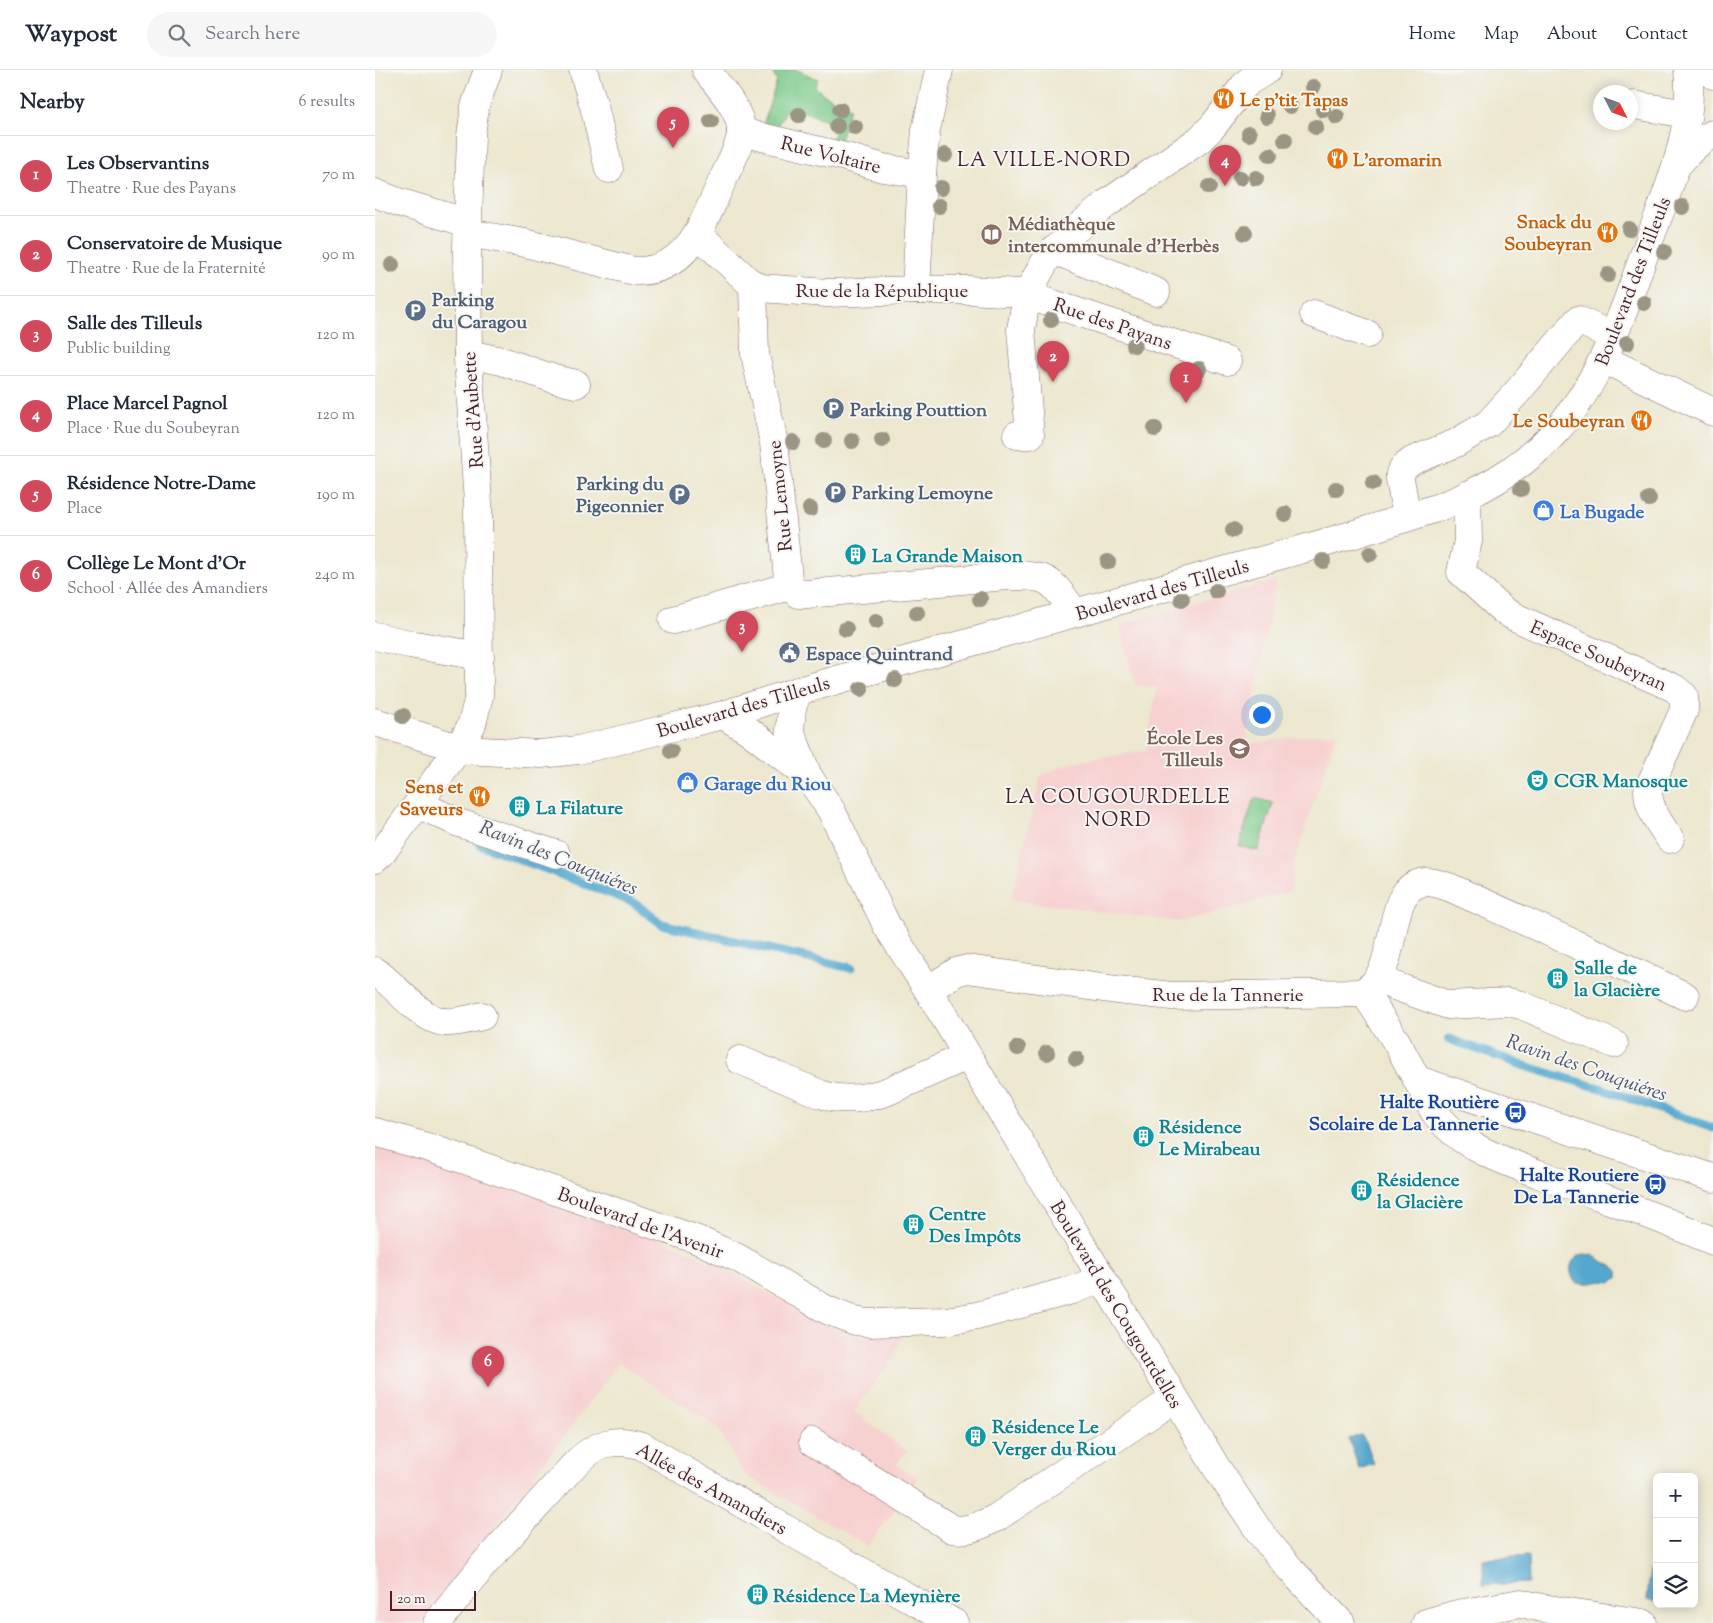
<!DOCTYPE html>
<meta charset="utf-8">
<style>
:root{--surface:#fff;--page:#f6f6f7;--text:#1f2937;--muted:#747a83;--line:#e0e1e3;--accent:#d1495b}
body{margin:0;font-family:"Sorts Mill Goudy",serif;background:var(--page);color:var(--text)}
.controls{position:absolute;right:15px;bottom:15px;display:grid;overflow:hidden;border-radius:8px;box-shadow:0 2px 12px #0003}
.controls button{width:45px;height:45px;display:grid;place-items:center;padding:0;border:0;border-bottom:1px solid var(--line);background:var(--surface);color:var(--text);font:25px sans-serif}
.compass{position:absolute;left:1218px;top:15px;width:45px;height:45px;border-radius:50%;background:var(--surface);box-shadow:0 2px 12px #0003;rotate:131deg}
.scale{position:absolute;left:15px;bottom:12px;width:86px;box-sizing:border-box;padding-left:5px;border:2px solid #4a1f2b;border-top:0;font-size:14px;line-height:18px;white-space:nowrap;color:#4a1f2b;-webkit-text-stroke:4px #f6f6f2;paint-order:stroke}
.you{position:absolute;left:886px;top:644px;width:18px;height:18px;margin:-12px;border:4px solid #fff;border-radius:50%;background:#1a73e8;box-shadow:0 0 0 8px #1a73e833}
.badge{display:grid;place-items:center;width:32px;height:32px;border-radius:50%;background:var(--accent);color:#fff;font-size:16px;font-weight:700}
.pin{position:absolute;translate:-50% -41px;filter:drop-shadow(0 1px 2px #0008)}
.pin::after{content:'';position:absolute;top:26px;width:18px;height:15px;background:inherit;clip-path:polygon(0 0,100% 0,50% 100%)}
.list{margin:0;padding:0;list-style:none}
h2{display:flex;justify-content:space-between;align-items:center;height:65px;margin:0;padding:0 20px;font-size:21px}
h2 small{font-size:16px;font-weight:400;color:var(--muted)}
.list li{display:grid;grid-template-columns:32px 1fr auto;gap:15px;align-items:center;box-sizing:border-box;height:80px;padding:0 20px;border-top:1px solid var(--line)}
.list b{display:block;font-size:19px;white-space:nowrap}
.list p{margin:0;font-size:16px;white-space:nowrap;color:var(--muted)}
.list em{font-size:16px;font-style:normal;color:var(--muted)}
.icon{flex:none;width:28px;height:28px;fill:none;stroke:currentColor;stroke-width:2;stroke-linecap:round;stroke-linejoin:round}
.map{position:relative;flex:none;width:1338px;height:1553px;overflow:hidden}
header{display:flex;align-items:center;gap:30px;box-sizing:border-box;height:70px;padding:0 25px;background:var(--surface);border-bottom:1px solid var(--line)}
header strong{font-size:24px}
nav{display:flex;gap:28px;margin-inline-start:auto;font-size:18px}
.search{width:350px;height:45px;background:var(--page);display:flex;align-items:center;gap:12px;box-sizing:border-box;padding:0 18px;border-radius:28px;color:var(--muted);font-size:19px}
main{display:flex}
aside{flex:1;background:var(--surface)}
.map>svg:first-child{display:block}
</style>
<header>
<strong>Waypost</strong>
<div class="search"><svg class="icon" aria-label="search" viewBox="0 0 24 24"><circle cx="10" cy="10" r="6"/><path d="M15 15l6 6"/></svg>Search here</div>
<nav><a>Home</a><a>Map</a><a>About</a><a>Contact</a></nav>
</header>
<main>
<aside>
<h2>Nearby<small>6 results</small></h2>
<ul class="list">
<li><span class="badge">1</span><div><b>Les Observantins</b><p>Theatre · Rue des Payans</p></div><em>70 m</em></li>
<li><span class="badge">2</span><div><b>Conservatoire de Musique</b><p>Theatre · Rue de la Fraternité</p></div><em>90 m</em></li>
<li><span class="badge">3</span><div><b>Salle des Tilleuls</b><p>Public building</p></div><em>120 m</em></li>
<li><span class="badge">4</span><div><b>Place Marcel Pagnol</b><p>Place · Rue du Soubeyran</p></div><em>120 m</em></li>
<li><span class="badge">5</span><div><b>Résidence Notre-Dame</b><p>Place</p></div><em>190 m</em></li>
<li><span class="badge">6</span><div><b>Collège Le Mont d'Or</b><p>School · Allée des Amandiers</p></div><em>240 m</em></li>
</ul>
</aside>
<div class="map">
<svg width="1338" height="1553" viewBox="0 0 1338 1553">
<rect width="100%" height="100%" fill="#f6f6f2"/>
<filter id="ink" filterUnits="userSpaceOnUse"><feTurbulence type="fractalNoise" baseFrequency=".02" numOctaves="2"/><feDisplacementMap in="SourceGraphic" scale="10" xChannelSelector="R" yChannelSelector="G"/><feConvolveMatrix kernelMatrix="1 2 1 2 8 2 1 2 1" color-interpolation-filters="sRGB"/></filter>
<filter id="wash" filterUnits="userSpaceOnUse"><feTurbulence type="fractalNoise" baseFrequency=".0096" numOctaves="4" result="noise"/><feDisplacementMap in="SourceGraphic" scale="20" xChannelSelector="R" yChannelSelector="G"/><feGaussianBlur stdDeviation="1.12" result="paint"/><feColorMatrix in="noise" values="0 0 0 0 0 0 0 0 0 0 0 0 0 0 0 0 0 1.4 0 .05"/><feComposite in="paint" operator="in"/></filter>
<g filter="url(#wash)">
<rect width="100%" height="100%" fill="#ece7ce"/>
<g fill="#f7d0d0">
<polygon points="901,510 871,674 962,662 920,789 916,821 807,852 636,830 666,706 695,693 771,681 782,617 761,616 744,555"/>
<polygon points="0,1077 55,1092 248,1153 328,1187 441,1249 472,1262 485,1266 528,1264 519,1287 479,1342 532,1381 521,1395 543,1409 493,1476 370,1405 342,1357 244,1293 48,1553 0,1553"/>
</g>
<g fill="#79c989" stroke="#62745a">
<polygon points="396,0 422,0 443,9 440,16 448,24 475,38 464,73 457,70 462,53 413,37 400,60 389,52 402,11"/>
<polygon points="879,728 898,733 883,781 864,776"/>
</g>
<g fill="#53a8cf" stroke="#4e647d">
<path d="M1209,1184L1217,1185L1240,1198L1243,1201V1208L1236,1212C1220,1209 1213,1217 1200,1212C1192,1200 1195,1188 1209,1184Z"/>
<polygon points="986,1365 992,1374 999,1394 984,1399 974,1369"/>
<polygon points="1153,1486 1154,1513 1108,1515 1108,1489"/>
<polygon points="1275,1500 1282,1501 1282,1532 1272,1530"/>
</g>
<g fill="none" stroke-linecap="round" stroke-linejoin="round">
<g stroke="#53a8cf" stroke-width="9">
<polyline points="105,774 258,832 287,854 476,898"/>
<polyline points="1074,969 1153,997 1228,1019 1338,1058"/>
</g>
</g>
</g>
<g filter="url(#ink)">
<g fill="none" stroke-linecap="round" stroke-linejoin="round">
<defs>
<g id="minor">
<polyline points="208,0 219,36 234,99"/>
<polyline points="1333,0 1338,5"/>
<polyline points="1259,35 1312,44"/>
<polyline points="366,62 471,87 508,98 547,104"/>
<path d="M1302,95C1313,83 1323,71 1338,64"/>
<polyline points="0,123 23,132 93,153"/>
<path d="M93,163L150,173L259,201C314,203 329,150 348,109C354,96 367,73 366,59C365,39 343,16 331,0"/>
<polyline points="323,164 373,211 386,218 452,223 541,220 593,220 645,223 852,291"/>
<polyline points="679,180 781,222"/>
<polyline points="541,220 547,104 551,60 564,0"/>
<polyline points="939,244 992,264"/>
<polyline points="93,284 127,291 179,309 201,314"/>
<polyline points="1228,289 1338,342"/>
<polyline points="642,365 655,365 646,260 652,224 671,190 700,160 731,134 824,70 838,56 869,16 874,11 892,0"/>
<path d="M1092,425L1093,471L1086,502L1129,541L1140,547L1299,618L1309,626V640L1273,720C1273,739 1285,754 1295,769"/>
<polyline points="1032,447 1025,409 1025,403 1028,398 1037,391 1081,373 1113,354 1144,320 1203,250 1239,267"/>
<path d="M415,516L423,524H432L631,506C676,505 674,508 700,543"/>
<polyline points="298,550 415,516 413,508 399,373 380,284 378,215"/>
<polyline points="0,566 34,574 105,586"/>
<polyline points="423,621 417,638 415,660 433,706 456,740 512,856 553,920 841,1397 886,1464 916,1500 966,1553"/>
<polyline points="348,645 373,660 433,706"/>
<path d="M0,652L84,678L106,681L166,684L203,680L237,672L348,645L423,621C551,585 678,549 806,513C871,494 937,478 1002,457C1029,448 1057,441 1082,430C1118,415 1154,391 1180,362C1228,308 1249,240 1273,174C1293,119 1320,60 1313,0"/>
<polyline points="43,734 84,753 181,784"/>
<polyline points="0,789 6,784 84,678 97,654 104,626 103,433 93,289 92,176 96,66 100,36 113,0"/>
<path d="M0,901C19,914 46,950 69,952C82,953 95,949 107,946"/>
<polyline points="1003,910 1073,935 1133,932 1146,935 1239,974"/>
<path d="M553,920L581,902L592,899L742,920L797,926L984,923C1030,909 1004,815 1051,812C1059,812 1067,815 1074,817L1231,888L1310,926"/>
<path d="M989,922L1021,971L1059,1041C1083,1076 1126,1090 1164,1104C1187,1113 1209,1121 1232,1129C1268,1142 1303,1156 1338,1171"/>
<path d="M365,990L445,1024C466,1031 490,1029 511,1022L592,986"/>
<polyline points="1043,1010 1338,1108"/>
<polyline points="0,1062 55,1078 323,1170 363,1188 452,1240 480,1251 494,1253 570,1251 602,1246 697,1220 727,1209"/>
<path d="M438,1372L577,1459C593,1462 606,1455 621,1448L800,1328"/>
<path d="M62,1553L110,1493L201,1393C222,1373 240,1367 267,1376L423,1466L579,1553"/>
<polyline points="1051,1553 1082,1544 1146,1533 1167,1538 1268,1553"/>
</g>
</defs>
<use href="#minor" stroke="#836564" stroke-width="29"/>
<use href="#minor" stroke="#fff" stroke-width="28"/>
</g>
<g fill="#9b9584">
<circle cx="938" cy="17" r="8"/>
<circle cx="915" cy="36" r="8"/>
<circle cx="465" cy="40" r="8"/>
<circle cx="948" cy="40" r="8"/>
<circle cx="424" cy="45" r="8"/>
<circle cx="892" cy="46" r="8"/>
<circle cx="962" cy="47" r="8"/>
<circle cx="336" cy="51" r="8"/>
<circle cx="462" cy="56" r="8"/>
<circle cx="480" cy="57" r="8"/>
<circle cx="941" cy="57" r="8"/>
<circle cx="874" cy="64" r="8"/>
<circle cx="910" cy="70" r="8"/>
<circle cx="570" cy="85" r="8"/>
<circle cx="895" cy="85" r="8"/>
<circle cx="865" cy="108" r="8"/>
<circle cx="881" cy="108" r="8"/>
<circle cx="834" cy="117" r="8"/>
<circle cx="566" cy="118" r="8"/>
<circle cx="564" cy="136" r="8"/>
<circle cx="1307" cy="137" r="8"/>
<circle cx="1254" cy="159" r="8"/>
<circle cx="870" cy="163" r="8"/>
<circle cx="1289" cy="182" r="8"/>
<circle cx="17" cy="195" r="8"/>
<circle cx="1233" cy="205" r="8"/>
<circle cx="1269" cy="233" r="8"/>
<circle cx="676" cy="250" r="8"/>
<circle cx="1252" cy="273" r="8"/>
<circle cx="759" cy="275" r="8"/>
<circle cx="824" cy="299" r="8"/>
<circle cx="780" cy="359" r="8"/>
<circle cx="507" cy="370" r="8"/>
<circle cx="449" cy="371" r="8"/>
<circle cx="477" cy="371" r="8"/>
<circle cx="418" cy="372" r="8"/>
<circle cx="998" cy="413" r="8"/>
<circle cx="961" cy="419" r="8"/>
<circle cx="1146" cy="419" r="8"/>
<circle cx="1274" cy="429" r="8"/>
<circle cx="435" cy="439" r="8"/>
<circle cx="910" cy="444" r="8"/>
<circle cx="858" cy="460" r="8"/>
<circle cx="995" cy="484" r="8"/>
<circle cx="948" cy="491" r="8"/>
<circle cx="733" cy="492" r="8"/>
<circle cx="841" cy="521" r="8"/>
<circle cx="605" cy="529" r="8"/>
<circle cx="807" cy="529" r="8"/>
<circle cx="542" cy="543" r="8"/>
<circle cx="501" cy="551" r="8"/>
<circle cx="471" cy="559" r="8"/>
<circle cx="520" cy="610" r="8"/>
<circle cx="486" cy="619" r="8"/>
<circle cx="28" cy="646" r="8"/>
<circle cx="296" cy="681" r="8"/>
<circle cx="643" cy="978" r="8"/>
<circle cx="672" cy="983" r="8"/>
<circle cx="701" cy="989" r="8"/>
</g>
</g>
<defs>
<symbol id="restaurant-disc" viewBox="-11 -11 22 22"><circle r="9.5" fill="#e8710a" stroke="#f6f6f2"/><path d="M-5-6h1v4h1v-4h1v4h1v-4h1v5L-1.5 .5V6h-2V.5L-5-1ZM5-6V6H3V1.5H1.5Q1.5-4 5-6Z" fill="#fff"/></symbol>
<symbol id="library-disc" viewBox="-11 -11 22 22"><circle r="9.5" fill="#8d6e63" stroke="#f6f6f2"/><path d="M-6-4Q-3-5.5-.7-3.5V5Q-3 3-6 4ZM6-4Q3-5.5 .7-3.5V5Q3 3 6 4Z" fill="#fff"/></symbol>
<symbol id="parking-disc" viewBox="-11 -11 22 22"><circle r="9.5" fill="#5c6f8a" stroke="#f6f6f2"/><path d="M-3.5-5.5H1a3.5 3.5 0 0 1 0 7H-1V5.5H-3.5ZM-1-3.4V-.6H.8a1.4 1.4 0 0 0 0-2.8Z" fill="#fff"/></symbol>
<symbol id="shop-disc" viewBox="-11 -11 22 22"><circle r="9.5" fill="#3f7fe0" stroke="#f6f6f2"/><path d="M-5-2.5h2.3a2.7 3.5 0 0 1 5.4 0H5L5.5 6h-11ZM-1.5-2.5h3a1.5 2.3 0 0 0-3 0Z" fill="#fff"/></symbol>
<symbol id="building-disc" viewBox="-11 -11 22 22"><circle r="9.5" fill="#0f9aa8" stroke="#f6f6f2"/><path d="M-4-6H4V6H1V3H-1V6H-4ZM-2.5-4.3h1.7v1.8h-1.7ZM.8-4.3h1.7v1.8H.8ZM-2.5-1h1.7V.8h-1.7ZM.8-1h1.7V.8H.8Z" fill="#fff"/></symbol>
<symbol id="civic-disc" viewBox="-11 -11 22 22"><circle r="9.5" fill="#5c6f8a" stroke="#f6f6f2"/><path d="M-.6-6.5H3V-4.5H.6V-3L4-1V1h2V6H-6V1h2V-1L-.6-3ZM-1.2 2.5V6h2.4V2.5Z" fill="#fff"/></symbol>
<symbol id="school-disc" viewBox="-11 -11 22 22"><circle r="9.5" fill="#8d6e63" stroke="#f6f6f2"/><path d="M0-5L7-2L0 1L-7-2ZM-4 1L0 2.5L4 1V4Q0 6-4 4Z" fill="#fff"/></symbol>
<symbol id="theatre-disc" viewBox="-11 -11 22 22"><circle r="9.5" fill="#0f9aa8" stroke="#f6f6f2"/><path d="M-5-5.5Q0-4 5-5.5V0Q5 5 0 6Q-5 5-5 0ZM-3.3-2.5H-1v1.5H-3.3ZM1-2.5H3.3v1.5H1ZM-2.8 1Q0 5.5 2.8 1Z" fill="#fff"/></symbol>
<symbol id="bus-disc" viewBox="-11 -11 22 22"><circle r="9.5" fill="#1a4fb4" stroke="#f6f6f2"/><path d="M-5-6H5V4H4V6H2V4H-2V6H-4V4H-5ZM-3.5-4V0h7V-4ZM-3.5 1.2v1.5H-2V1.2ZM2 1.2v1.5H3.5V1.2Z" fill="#fff"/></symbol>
</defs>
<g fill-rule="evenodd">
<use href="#restaurant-disc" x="836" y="16" width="25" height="25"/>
<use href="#restaurant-disc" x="950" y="76" width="25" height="25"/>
<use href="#restaurant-disc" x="1220" y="150" width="25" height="25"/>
<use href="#library-disc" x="604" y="152" width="25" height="25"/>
<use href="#parking-disc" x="28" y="228" width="25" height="25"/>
<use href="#parking-disc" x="446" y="326" width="25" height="25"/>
<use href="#restaurant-disc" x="1254" y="338" width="25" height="25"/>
<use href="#parking-disc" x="448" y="410" width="25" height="25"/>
<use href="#parking-disc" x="292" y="412" width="25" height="25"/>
<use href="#shop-disc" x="1156" y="428" width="25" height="25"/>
<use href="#building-disc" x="468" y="472" width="25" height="25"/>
<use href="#civic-disc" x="402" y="570" width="25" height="25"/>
<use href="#school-disc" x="852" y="666" width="25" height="25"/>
<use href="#theatre-disc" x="1150" y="698" width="25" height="25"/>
<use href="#shop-disc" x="300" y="700" width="25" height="25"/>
<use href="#restaurant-disc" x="92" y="714" width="25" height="25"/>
<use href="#building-disc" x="132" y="724" width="25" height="25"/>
<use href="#building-disc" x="1170" y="896" width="25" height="25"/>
<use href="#bus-disc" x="1128" y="1030" width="25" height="25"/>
<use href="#building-disc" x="756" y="1054" width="25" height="25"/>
<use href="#bus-disc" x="1268" y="1102" width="25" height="25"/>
<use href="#building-disc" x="974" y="1108" width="25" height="25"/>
<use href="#building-disc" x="526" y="1142" width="25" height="25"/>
<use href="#building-disc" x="588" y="1354" width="25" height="25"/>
<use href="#building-disc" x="370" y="1512" width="25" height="25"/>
</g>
<g text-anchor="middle" stroke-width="4" stroke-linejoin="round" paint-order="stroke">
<g font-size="19" font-weight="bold" fill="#c56008" stroke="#f6f6f2" text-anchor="end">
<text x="865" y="36" text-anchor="start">Le p'tit Tapas</text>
<text x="978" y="96" text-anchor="start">L'aromarin</text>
<text x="1217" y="158">Snack du<tspan x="1217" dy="22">Soubeyran</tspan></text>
<text x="1250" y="357">Le Soubeyran</text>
<text x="88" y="723">Sens et<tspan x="88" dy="22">Saveurs</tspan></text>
</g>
<g font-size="19" fill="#4a1f2b" stroke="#f6f6f2">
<text transform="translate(456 84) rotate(14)" y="7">Rue Voltaire</text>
<text transform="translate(1257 211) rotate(-69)" y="7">Boulevard des Tilleuls</text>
<text x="507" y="227">Rue de la République</text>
<text transform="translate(738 253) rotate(19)" y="7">Rue des Payans</text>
<text transform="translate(97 340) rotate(-94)" y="7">Rue d'Aubette</text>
<text transform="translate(404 426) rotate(-96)" y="7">Rue Lemoyne</text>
<text transform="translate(787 519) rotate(-16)" y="7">Boulevard des Tilleuls</text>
<text transform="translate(1224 585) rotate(24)" y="7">Espace Soubeyran</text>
<text transform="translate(368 636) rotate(-16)" y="7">Boulevard des Tilleuls</text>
<text x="853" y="931">Rue de la Tannerie</text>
<text transform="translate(266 1152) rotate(20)" y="7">Boulevard de l'Avenir</text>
<text transform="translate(742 1234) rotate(59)" y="7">Boulevard des Cougourdelles</text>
<text transform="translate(337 1418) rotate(29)" y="7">Allée des Amandiers</text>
</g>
<g font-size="19" font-weight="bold" fill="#785e54" stroke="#f6f6f2" text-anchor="start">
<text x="633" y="160">Médiathèque<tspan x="633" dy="22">intercommunale d'Herbès</tspan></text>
<text x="848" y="674" text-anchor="end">École Les<tspan x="848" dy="22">Tilleuls</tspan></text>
</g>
<g font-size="19" font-weight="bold" fill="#4e5e75" stroke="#f6f6f2" text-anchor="start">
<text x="57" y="236">Parking<tspan x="57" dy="22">du Caragou</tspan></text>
<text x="475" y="346">Parking Pouttion</text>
<text x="289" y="420" text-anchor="end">Parking du<tspan x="289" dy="22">Pigeonnier</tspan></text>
<text x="477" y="429">Parking Lemoyne</text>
<text x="431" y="590">Espace Quintrand</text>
</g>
<g font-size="19" font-weight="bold" fill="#366cbe" stroke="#f6f6f2" text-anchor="start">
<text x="1185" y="448">La Bugade</text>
<text x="329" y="720">Garage du Riou</text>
</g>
<g font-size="19" font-weight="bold" fill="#0d838f" stroke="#f6f6f2" text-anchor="start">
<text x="497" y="492">La Grande Maison</text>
<text x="1179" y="717">CGR Manosque</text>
<text x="161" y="744">La Filature</text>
<text x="1199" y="904">Salle de<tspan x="1199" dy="22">la Glacière</tspan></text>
<text x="784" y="1063">Résidence<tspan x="784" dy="22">Le Mirabeau</tspan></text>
<text x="1002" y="1116">Résidence<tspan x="1002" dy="22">la Glacière</tspan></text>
<text x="554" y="1150">Centre<tspan x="554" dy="22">Des Impôts</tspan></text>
<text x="617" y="1363">Résidence Le<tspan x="617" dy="22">Verger du Riou</tspan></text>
<text x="398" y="1532">Résidence La Meynière</text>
</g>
<g font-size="19" font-weight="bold" fill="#164399" stroke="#f6f6f2" text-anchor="end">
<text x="1124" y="1038">Halte Routière<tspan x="1124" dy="22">Scolaire de La Tannerie</tspan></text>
<text x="1264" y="1111">Halte Routiere<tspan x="1264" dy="22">De La Tannerie</tspan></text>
</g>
<g font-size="20" letter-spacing="1" fill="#4a1f2b" stroke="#f6f6f2">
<text x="669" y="96">LA VILLE-NORD</text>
<text x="743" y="733">LA COUGOURDELLE<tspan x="743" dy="23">NORD</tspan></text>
</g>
<g font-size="20" font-style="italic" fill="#4e566d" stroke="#f6f6f2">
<text transform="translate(184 787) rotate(22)" y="7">Ravin des Couquiéres</text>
<text transform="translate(1212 997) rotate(19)" y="7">Ravin des Couquiéres</text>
</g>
</g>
</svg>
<div class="controls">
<button>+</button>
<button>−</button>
<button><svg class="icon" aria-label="layers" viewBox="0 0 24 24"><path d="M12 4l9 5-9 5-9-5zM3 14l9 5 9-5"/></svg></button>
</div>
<svg class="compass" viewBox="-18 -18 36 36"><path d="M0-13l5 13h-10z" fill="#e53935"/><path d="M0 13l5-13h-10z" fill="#747a83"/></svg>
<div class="scale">20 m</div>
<div class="you"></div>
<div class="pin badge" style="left:811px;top:333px">1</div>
<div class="pin badge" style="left:678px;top:312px">2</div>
<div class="pin badge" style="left:367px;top:582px">3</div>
<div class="pin badge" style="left:850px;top:116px">4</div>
<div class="pin badge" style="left:298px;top:78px">5</div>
<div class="pin badge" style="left:113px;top:1317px">6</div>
</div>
</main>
